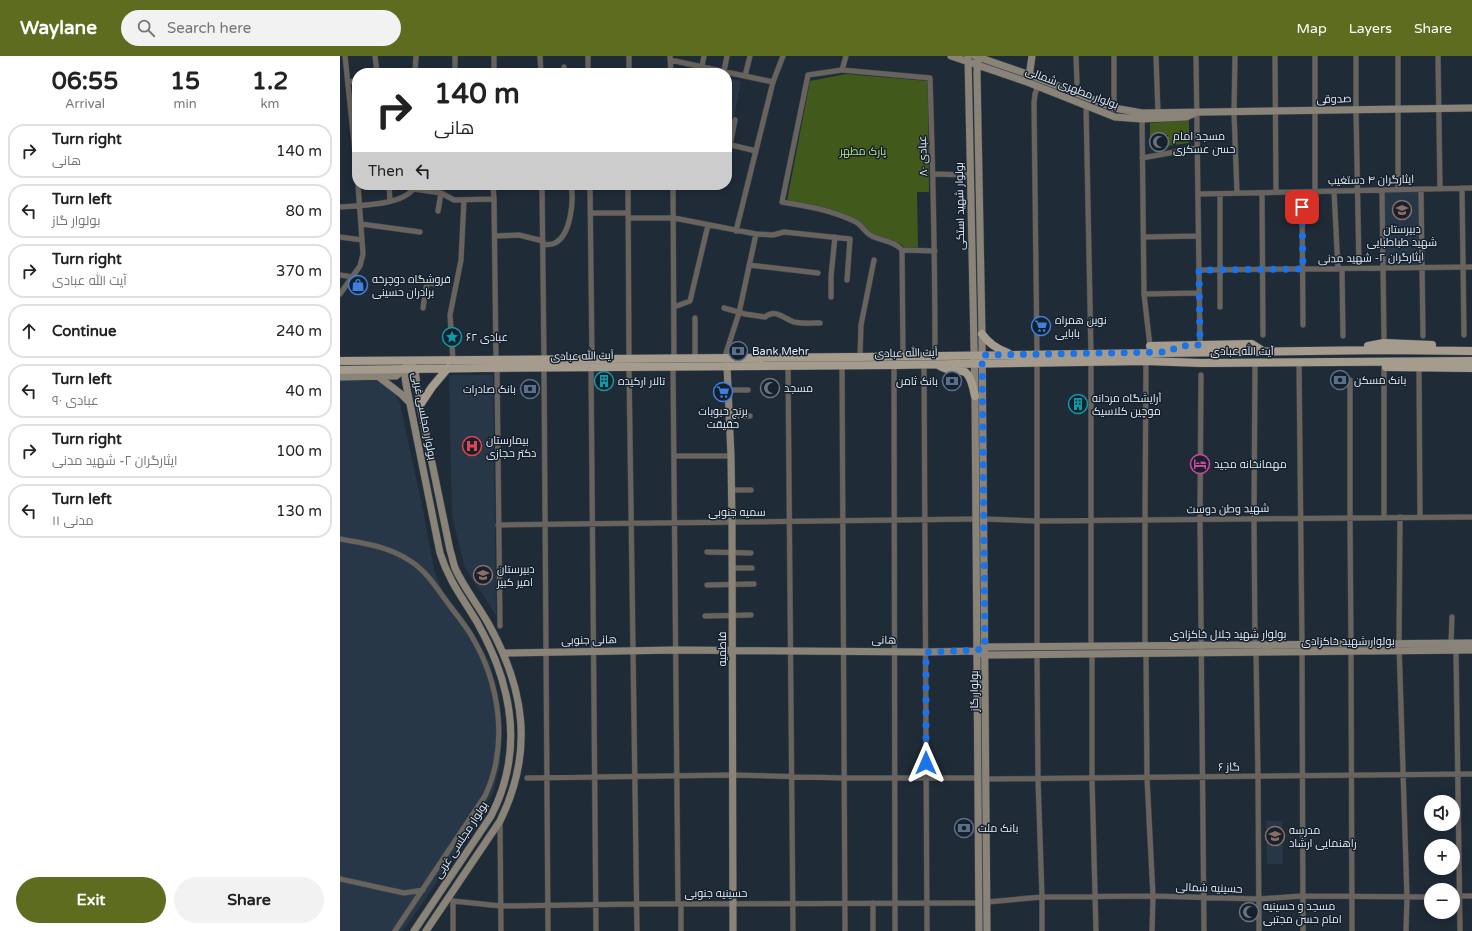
<!DOCTYPE html>
<meta charset="utf-8">
<style>
body{margin:0;font-family:"Varela Round",Cairo,sans-serif;background:#f2f2f2;color:#222;height:100vh;display:flex;flex-direction:column;font-size:15px;white-space:nowrap}
*{box-sizing:border-box;margin:0}
p{font-size:13px;color:#767676}
.icon{flex:none;width:22px;height:22px;fill:none;stroke:currentColor;stroke-width:2;stroke-linecap:round;stroke-linejoin:round}
.map{position:relative;flex:1;overflow:hidden}
.details{display:flex;flex-direction:column;background:#fff;width:340px}
.details>*{flex:none}
.banner{position:absolute;left:12px;top:12px;width:380px;height:122px;border-radius:16px;box-shadow:0 2px 10px #0003;background:#fff;color:#222;overflow:hidden}
.controls{position:absolute;left:1084px;top:739px;display:grid;gap:8px}
.controls a{display:grid;place-items:center;width:36px;height:36px;border-radius:50%;background:#fff;box-shadow:0 2px 10px #0003;font-size:20px}
.pin{position:absolute;display:grid;place-items:center;width:34px;height:34px;color:#fff;margin:-17px;border-radius:8px;box-shadow:0 2px 6px #0006}
.me{position:absolute;width:44px;margin:-22px;rotate:0deg;stroke-linejoin:round;filter:drop-shadow(0 0 3px #0008)}
.turn{display:flex;align-items:center;gap:14px;height:84px;padding:0 16px;font-size:18px}
.turn .icon{width:52px;height:52px;stroke-width:2.5}
.turn b{display:block;font-size:28px;line-height:34px}
.then{display:flex;align-items:center;height:38px;padding:0 16px;background:#0003;gap:8px;font-size:15px}
.eta{display:flex;justify-content:space-evenly;align-items:center;height:68px;text-align:center}
.eta b{font-size:24px;font-weight:700;line-height:28px}
.button{display:flex;gap:8px;margin-top:auto;padding:8px 16px}
.button a{flex:1;height:46px;border-radius:24px;background:#5e6c1f;color:#fff;font-size:16px;font-weight:700;line-height:46px;text-align:center}
.button a+a{background:#f2f2f2;color:#222}
ul{padding:0;list-style:none}
li{display:flex;align-items:center;gap:12px;height:54px;margin:0 8px 6px;padding:0 8px;border:2px solid #e0e0e0;border-radius:16px}
li div{flex:1}
li b{display:block;font-size:15px}
li em{font-style:normal}
header{display:flex;align-items:center;gap:24px;box-sizing:border-box;height:56px;padding:0 20px;background:#5e6c1f;color:#fff}
header strong{font-size:19px}
nav{display:flex;gap:22px;margin-inline-start:auto;font-size:14px}
.search{width:280px;height:36px;background:#f2f2f2;display:flex;align-items:center;gap:10px;box-sizing:border-box;padding:0 14px;border-radius:22px;color:#767676;font-size:15px}
main{display:flex;flex:1;min-height:0}
.map>svg:first-child{display:block}
.built{fill:#283748}
.green{fill:#415a1c}
.lines{fill:none;stroke-linecap:round;stroke-linejoin:round}
.street-casing{stroke:#3b4652;stroke-width:6}
.secondary-casing{stroke:#3b4652;stroke-width:8}
.primary-casing{stroke:#3b4652;stroke-width:9}
.street{stroke:#68635c;stroke-width:5}
.secondary{stroke:#8a8377;stroke-width:7}
.primary{stroke:#a59c8d;stroke-width:8}
.route{stroke:#1a73e8;stroke-width:7;stroke-dasharray:0 12.6}
.labels{text-anchor:middle;dominant-baseline:central;stroke-width:3;stroke-linejoin:round;paint-order:stroke}
.street-label{font-size:11px;fill:#e4ebf4;stroke:#16212e}
.poi-label{font-size:11px;fill:#e4ebf4;stroke:#16212e;text-anchor:start}
.park-label{font-size:11px;fill:#b4e178;stroke:#16212e}
</style>
<header>
<strong>Waylane</strong>
<div class="search"><svg class="icon" aria-label="search" viewBox="0 0 24 24"><circle cx="10" cy="10" r="6"/><path d="M15 15l6 6"/></svg>Search here</div>
<nav><a>Map</a><a>Layers</a><a>Share</a></nav>
</header>
<main>
<section class="details">
<div class="eta">
<div><b>06:55</b><p>Arrival</p></div>
<div><b>15</b><p>min</p></div>
<div><b>1.2</b><p>km</p></div>
</div>
<ul>
<li><svg class="icon" aria-label="right" viewBox="0 0 24 24"><path d="M7 20v-9h11M14 6l5 5-5 5"/></svg><div><b>Turn right</b><p>هانی</p></div><em>140 m</em></li>
<li><svg class="icon" aria-label="left" viewBox="0 0 24 24"><path d="M17 20v-9H6M10 6l-5 5 5 5"/></svg><div><b>Turn left</b><p>بولوار گاز</p></div><em>80 m</em></li>
<li><svg class="icon" aria-label="right" viewBox="0 0 24 24"><path d="M7 20v-9h11M14 6l5 5-5 5"/></svg><div><b>Turn right</b><p>آیت الله عبادی</p></div><em>370 m</em></li>
<li><svg class="icon" aria-label="ahead" viewBox="0 0 24 24"><path d="M12 20V5M6 11l6-6 6 6"/></svg><div><b>Continue</b></div><em>240 m</em></li>
<li><svg class="icon" aria-label="left" viewBox="0 0 24 24"><path d="M17 20v-9H6M10 6l-5 5 5 5"/></svg><div><b>Turn left</b><p>عبادی ۹۰</p></div><em>40 m</em></li>
<li><svg class="icon" aria-label="right" viewBox="0 0 24 24"><path d="M7 20v-9h11M14 6l5 5-5 5"/></svg><div><b>Turn right</b><p>ایثارگران ۲- شهید مدنی</p></div><em>100 m</em></li>
<li><svg class="icon" aria-label="left" viewBox="0 0 24 24"><path d="M17 20v-9H6M10 6l-5 5 5 5"/></svg><div><b>Turn left</b><p>مدنی ۱۱</p></div><em>130 m</em></li>
</ul>
<div class="button"><a>Exit</a><a>Share</a></div>
</section>
<div class="map">
<svg width="1132" height="875" viewBox="0 0 1132 875">
<rect width="100%" height="100%" fill="#202b38"/>
<path class="built" d="M387,22L401,25L394,62L387,61Z
M1079,136L1080,209L1044,210V137Z
M109,319H153L156,559L125,512L112,460Z
M0,325H38L44,327L54,337L59,344L82,449L95,517L104,538L134,578L150,607L157,639L162,673L160,709L153,737L97,826L63,875H0Z
M926,765H942L943,808H927Z"/>
<path class="green" d="M506,18L588,25L589,136H577L578,193H567L559,187L533,178L520,166L497,155L447,145L470,25Z
M849,63V87L827,90L828,79L810,82V67Z"/>
<g class="lines">
<defs>
<path id="street" d="M5,0L17,115
M35,0L37,17
M115,0V17
M154,0V17
M200,0L201,17
M248,0V17
M330,0L331,17
M736,0L737,27
M816,0L818,57
M856,0L860,289
M895,0L894,56L897,137
M935,0L936,136
M975,0V135
M1016,0V54L1019,212
M1098,0L1100,133
M330,4L433,26
M362,10L364,0
M502,14L506,0
M384,15L387,0
M66,17L75,16
M75,17L76,0
M223,17L224,11
M289,17V0
M405,20L410,0
M8,26L17,25
M746,49L751,298
M774,52V0
M802,61L804,238L810,290L812,292
M387,88L416,95
M802,102L857,92
M387,105L395,64
M593,118L631,119
M49,129L50,145
M153,129L154,143L156,304
M202,129L204,304
M250,129L252,303
M288,129L289,302
M333,129L334,302
M1122,132L1124,279
M74,133L101,137L114,144L154,143
M1081,133L1083,280
M1042,134L1044,282
M1058,134V0
M994,135L998,213
M962,136L963,269
M922,137L923,279
M858,138L1132,132
M0,151C21,149 66,150 76,129
M98,155L101,137
M251,157H288
M288,162H334L416,178L433,179L444,176L510,183L507,224
M21,168L80,176
M396,175L433,26L443,0
M155,180L179,179L203,185
M0,181L22,184
M803,181L858,180
M203,189C206,188 212,189 215,187C231,179 234,144 231,129
M562,194L563,300
M595,195L562,194C555,185 542,185 532,180C525,177 522,169 516,166C492,154 467,150 442,146L468,19L502,14L590,22C593,115 595,207 595,300
M409,209L478,217
M1002,213L1003,280
M859,214L1132,211
M0,219L13,221
M73,223L95,228
M0,238L20,210L23,198L18,129
M804,238L859,237
M491,241V220L495,181
M334,251L350,245L368,169
M880,251V138
M83,252L87,226
M384,252L405,258L425,261C436,252 444,263 454,266C463,268 472,267 480,267
M355,262V302
M386,297L399,257L416,178
M697,299L694,47L695,38L698,30
M520,301L521,269L534,204
M113,304L110,259L121,204L124,144
M697,306V590
M751,306V590
M959,306L962,588
M584,308L587,875
M502,309L505,875
M554,309L555,875
M333,310L338,848
M448,310L453,875
M251,311L256,875
M289,311L297,875
M157,312L160,570
M204,312L208,875
M1079,312L1080,461
M861,319L860,463L864,875
M1010,324V462L1011,588
M388,334H408
M389,360H410
M334,400H391
M392,434H411
M1044,461V310
M1060,461L1059,588L1067,841L1066,875
M644,463L696,465L1132,461
M158,469L636,463
M0,483C27,488 48,490 72,506C88,517 98,534 110,550C117,559 125,569 131,579C160,627 169,689 145,740L55,875
M367,496L411,497
M392,512H412
M367,529L414,528
M365,560L411,559
M1111,587L1112,561
M805,589V464L806,305
M915,589L914,463L915,306
M1116,595L1120,875
M916,596L918,721L919,875
M962,596L963,875
M1011,596L1012,875
M806,597L807,722L813,840L812,875
M697,598L698,723L702,841V875
M752,598V723L756,875
M187,722L393,719L504,722H638
M646,723L1132,718
M160,766L161,875
M0,823L64,837L83,834
M1113,840H1132
M647,846L702,841L813,840L919,843L963,840L1091,841
M533,847V875
M341,848V875
M113,875V845L161,850L297,848L639,847"/>
<path id="secondary" d="M611,0L687,26L775,61L802,63L846,61L855,57
M628,0L635,340L639,875
M635,0L690,19L774,52L802,57L1132,52
M638,0L637,17L642,278L647,875
M689,21L692,0
M67,308L64,313L66,328L100,497C109,525 122,541 137,566C172,628 185,694 151,760L74,875
M72,309L75,314L80,349L110,494C112,500 113,506 115,512C124,532 138,549 148,567C185,633 194,696 160,765L86,875
M387,310L391,400L392,467L393,875
M0,321L56,320L64,313
M39,321L61,338L70,347
M163,597L336,594L586,596L637,595L645,591L1132,587
M641,597L645,599L1132,594"/>
<path id="primary" d="M642,278C649,288 657,293 668,297
M810,290L912,288L923,295
M1028,290L1044,287L1092,289
M0,305L520,301L1044,294L1132,295
M598,309C620,323 627,300 635,340
M1046,311L1132,312
M0,314L143,312L554,309L806,305L861,307L1132,305
M80,349L92,331L108,312"/>
</defs>
<use href="#street" class="street-casing"/>
<use href="#secondary" class="secondary-casing"/>
<use href="#primary" class="primary-casing"/>
<use href="#street" class="street"/>
<use href="#secondary" class="secondary"/>
<use href="#primary" class="primary"/>
</g>
<g class="lines">
<path class="route" d="M586,707V596L637,594L645,591L642,299L829,296L838,290L860,289L859,214L963,213L962,151"/>
</g>
<defs>
<symbol id="mosque-ring" viewBox="-11 -11 22 22"><circle r="9.5" fill="#16212e" stroke="#6b7280" stroke-width="1.5"/><path d="M3.5-4.9A6 6 0 1 0 3.5 4.9A5 5 0 1 1 3.5-4.9Z" fill="#6b7280"/></symbol>
<symbol id="school-ring" viewBox="-11 -11 22 22"><circle r="9.5" fill="#16212e" stroke="#8d6e63" stroke-width="1.5"/><path d="M0-5L7-2L0 1L-7-2ZM-4 1L0 2.5L4 1V4Q0 6-4 4Z" fill="#8d6e63"/></symbol>
<symbol id="shop-ring" viewBox="-11 -11 22 22"><circle r="9.5" fill="#16212e" stroke="#3f7fe0" stroke-width="1.5"/><path d="M-5-2.5h2.3a2.7 3.5 0 0 1 5.4 0H5L5.5 6h-11ZM-1.5-2.5h3a1.5 2.3 0 0 0-3 0Z" fill="#3f7fe0"/></symbol>
<symbol id="supermarket-ring" viewBox="-11 -11 22 22"><circle r="9.5" fill="#16212e" stroke="#3f7fe0" stroke-width="1.5"/><path d="M-6-5.5h2.5l.6 2H6L4.5 2H-2.5L-4.4-4H-6ZM-1.5 3.2a1.3 1.3 0 1 0 .1 0ZM3 3.2a1.3 1.3 0 1 0 .1 0Z" fill="#3f7fe0"/></symbol>
<symbol id="sight-ring" viewBox="-11 -11 22 22"><circle r="9.5" fill="#16212e" stroke="#0f9aa8" stroke-width="1.5"/><path d="M0-6L1.8-2.2L6-1.7L2.9 1.2L3.7 5.4L0 3.3L-3.7 5.4L-2.9 1.2L-6-1.7L-1.8-2.2Z" fill="#0f9aa8"/></symbol>
<symbol id="bank-ring" viewBox="-11 -11 22 22"><circle r="9.5" fill="#16212e" stroke="#5c6f8a" stroke-width="1.5"/><path d="M-6-4H6V4H-6ZM0-2.3a2.3 2.3 0 1 0 0 4.6a2.3 2.3 0 1 0 0-4.6Z" fill="#5c6f8a"/></symbol>
<symbol id="building-ring" viewBox="-11 -11 22 22"><circle r="9.5" fill="#16212e" stroke="#0f9aa8" stroke-width="1.5"/><path d="M-4-6H4V6H1V3H-1V6H-4ZM-2.5-4.3h1.7v1.8h-1.7ZM.8-4.3h1.7v1.8H.8ZM-2.5-1h1.7V.8h-1.7ZM.8-1h1.7V.8H.8Z" fill="#0f9aa8"/></symbol>
<symbol id="hospital-ring" viewBox="-11 -11 22 22"><circle r="9.5" fill="#16212e" stroke="#e0444e" stroke-width="1.5"/><path d="M-5-5h3v3.5h4V-5h3V5h-3V1.5h-4V5h-3Z" fill="#e0444e"/></symbol>
<symbol id="hotel-ring" viewBox="-11 -11 22 22"><circle r="9.5" fill="#16212e" stroke="#d1479c" stroke-width="1.5"/><path d="M-6-4.5h1.5V1H6V5H4.5V3h-9V5H-6ZM-4 0a1.8 1.8 0 1 1 3.6 0ZM.5 0V-2.5h3Q6-2.5 6 0Z" fill="#d1479c"/></symbol>
</defs>
<g fill-rule="evenodd">
<use href="#mosque-ring" x="808" y="75" width="22" height="22"/>
<use href="#school-ring" x="1051" y="143" width="22" height="22"/>
<use href="#shop-ring" x="7" y="218" width="22" height="22"/>
<use href="#supermarket-ring" x="690" y="259" width="22" height="22"/>
<use href="#sight-ring" x="101" y="270" width="22" height="22"/>
<use href="#bank-ring" x="387" y="284" width="22" height="22"/>
<use href="#bank-ring" x="989" y="313" width="22" height="22"/>
<use href="#building-ring" x="253" y="314" width="22" height="22"/>
<use href="#bank-ring" x="601" y="314" width="22" height="22"/>
<use href="#mosque-ring" x="419" y="321" width="22" height="22"/>
<use href="#bank-ring" x="179" y="322" width="22" height="22"/>
<use href="#supermarket-ring" x="372" y="325" width="22" height="22"/>
<use href="#building-ring" x="727" y="337" width="22" height="22"/>
<use href="#hospital-ring" x="121" y="379" width="22" height="22"/>
<use href="#hotel-ring" x="849" y="397" width="22" height="22"/>
<use href="#school-ring" x="132" y="508" width="22" height="22"/>
<use href="#bank-ring" x="613" y="761" width="22" height="22"/>
<use href="#school-ring" x="924" y="769" width="22" height="22"/>
<use href="#mosque-ring" x="898" y="845" width="22" height="22"/>
</g>
<g class="labels">
<g class="street-label">
<text transform="translate(732 32) rotate(21)">بولوار مطهری شمالی</text>
<text transform="translate(994 43) rotate(-1)">صدوقی</text>
<text transform="translate(583 100) rotate(-92)">عبادی ۸۰</text>
<text transform="translate(1031 124) rotate(-1)">ایثارگران ۴ دستغیب</text>
<text transform="translate(620 150) rotate(-91)">بولوار شهید استکی</text>
<text transform="translate(1031 202) rotate(-1)">ایثارگران ۲- شهید مدنی</text>
<text x="902" y="295">آیت الله عبادی</text>
<text transform="translate(566 297) rotate(-1)">آیت الله عبادی</text>
<text transform="translate(242 300) rotate(-1)">آیت الله عبادی</text>
<text transform="translate(84 360) rotate(79)">بولوار مجلسی غربی</text>
<text transform="translate(888 453) rotate(-1)">شهید وطن دوست</text>
<text x="397" y="456">سمیه جنوبی</text>
<text x="888" y="578">بولوار شهید جلال خاکزادی</text>
<text transform="translate(249 584) rotate(-1)">هانی جنوبی</text>
<text transform="translate(544 584) rotate(1)">هانی</text>
<text x="1008" y="585">بولوار شهید خاکزادی</text>
<text transform="translate(382 593) rotate(-90)">فاطمیه</text>
<text transform="translate(634 635) rotate(-90)">بولوار گاز</text>
<text transform="translate(889 711) rotate(-1)">گاز ۶</text>
<text transform="translate(121 784) rotate(-57)">بولوار مجلسی غربی</text>
<text transform="translate(869 832) rotate(2)">حسینیه شمالی</text>
<text x="376" y="837">حسینیه جنوبی</text>
</g>
<g class="poi-label">
<text x="833" y="80">مسجد امام<tspan x="833" dy="13">حسن عسکری</tspan></text>
<text x="1062" y="173" text-anchor="middle">دبیرستان<tspan x="1062" dy="13">شهید طباطبایی</tspan></text>
<text x="32" y="223">فروشگاه دوچرخه<tspan x="32" dy="13">برادران حسینی</tspan></text>
<text x="715" y="264">نوین همراه<tspan x="715" dy="13">بابایی</tspan></text>
<text x="126" y="281">عبادی ۶۲</text>
<text x="412" y="295">Bank Mehr</text>
<text x="1014" y="324">بانک مسکن</text>
<text x="278" y="325">تالار ارکیده</text>
<text x="598" y="325" text-anchor="end">بانک ثامن</text>
<text x="444" y="332">مسجد</text>
<text x="176" y="333" text-anchor="end">بانک صادرات</text>
<text x="752" y="342">آرایشگاه مردانه<tspan x="752" dy="13">موچین کلاسیک</tspan></text>
<text x="383" y="355" text-anchor="middle">برنج حبوبات<tspan x="383" dy="13">حقیقت</tspan></text>
<text x="146" y="384">بیمارستان<tspan x="146" dy="13">دکتر حجازی</tspan></text>
<text x="874" y="408">مهمانخانه مجید</text>
<text x="157" y="513">دبیرستان<tspan x="157" dy="13">امیر کبیر</tspan></text>
<text x="638" y="772">بانک ملت</text>
<text x="949" y="774">مدرسه<tspan x="949" dy="13">راهنمایی ارشاد</tspan></text>
<text x="923" y="850">مسجد و حسینیه<tspan x="923" dy="13">امام حسن مجتبی</tspan></text>
</g>
<g class="park-label">
<text x="523" y="95">پارک مطهر</text>
</g>
</g>
</svg>
<div class="controls">
<a><svg class="icon" aria-label="sound" viewBox="0 0 24 24"><path d="M4 9h4l5-4v14l-5-4H4zM17 9q2 3 0 6"/></svg></a>
<a>+</a>
<a>−</a>
</div>
<div class="pin" style="left:962px;top:151px;background:#d93025"><svg class="icon" aria-label="arrive" viewBox="0 0 24 24"><path d="M6 21V4h12l-3 4 3 4H6"/></svg></div>
<svg class="me" style="left:586px;top:707px" viewBox="-20 -20 40 40"><path d="M0-17L14 15 0 8-14 15z" fill="#1a73e8" stroke="#fff" stroke-width="4"/></svg>
<div class="banner">
<div class="turn"><svg class="icon" aria-label="right" viewBox="0 0 24 24"><path d="M7 20v-9h11M14 6l5 5-5 5"/></svg><div><b>140 m</b>هانی</div></div>
<div class="then">Then<svg class="icon" aria-label="left" viewBox="0 0 24 24"><path d="M17 20v-9H6M10 6l-5 5 5 5"/></svg></div>
</div>
</div>
</main>
